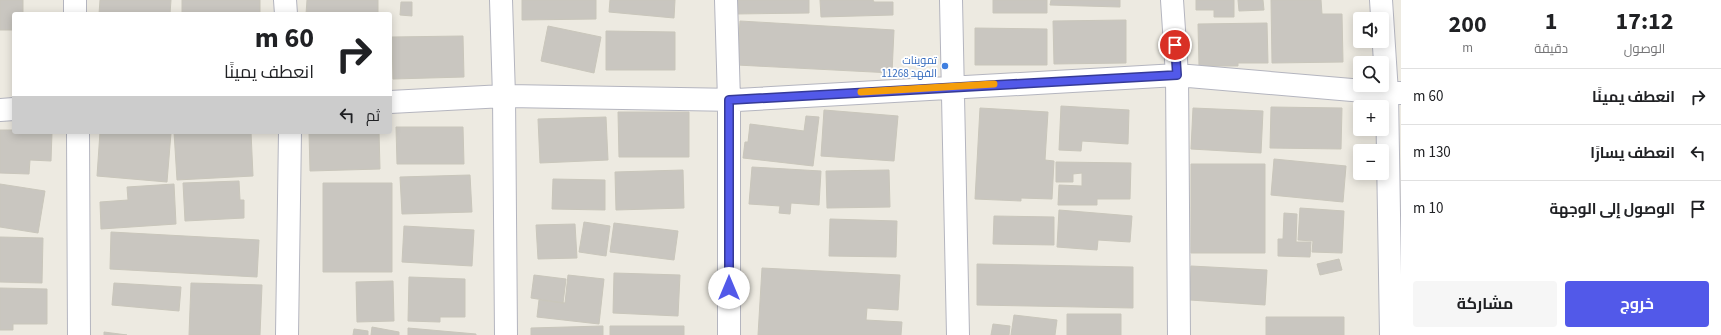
<!DOCTYPE html>
<html lang="ar">
<meta charset="utf-8">
<style>
body{margin:0;font-family:"Source Sans 3",Cairo,sans-serif;background:#f6f6f6;color:#202124;direction:rtl;height:100vh;display:flex;flex-direction:column;font-size:15px;white-space:nowrap}
*{box-sizing:border-box;margin:0}
p{font-size:13px;color:#757577}
.icon{flex:none;width:22px;height:22px;fill:none;stroke:currentColor;stroke-width:2;stroke-linecap:round;stroke-linejoin:round}
.map{position:relative;flex:1;overflow:hidden;direction:ltr}
.side{display:flex;flex-direction:column;background:#fff;width:320px}
.side>*{flex:none}
.top-card{position:absolute;left:12px;top:12px;width:380px;height:122px;border-radius:4px;box-shadow:0 2px 10px #0003;direction:rtl;background:#fff;color:#202124;overflow:hidden}
.tools{position:absolute;left:1353px;top:12px;display:grid;gap:8px}
.tools a{display:grid;place-items:center;width:36px;height:36px;border-radius:4px;background:#fff;box-shadow:0 2px 10px #0003;font-size:20px}
.pin{position:absolute;display:grid;place-items:center;width:34px;height:34px;color:#fff;margin:-17px;border:2px solid #fff;border-radius:50%;box-shadow:0 1px 4px #0007}
.me{position:absolute;width:44px;margin:-22px;rotate:0deg;stroke-linejoin:round;filter:drop-shadow(0 0 3px #0008)}
.turn{display:flex;align-items:center;gap:14px;height:84px;padding:0 12px;font-size:18px}
.turn .icon{width:52px;height:52px;stroke-width:2.5}
.turn b{display:block;font-size:28px;line-height:34px}
.then{display:flex;align-items:center;height:38px;padding:0 12px;background:#0003;gap:8px;font-size:15px}
.eta{display:flex;justify-content:space-evenly;align-items:center;height:68px;text-align:center}
.eta b{font-size:24px;font-weight:700;line-height:28px}
.primary-button{display:flex;gap:8px;margin-top:auto;padding:8px 12px}
.primary-button a{flex:1;height:46px;border-radius:4px;background:#5259e9;color:#fff;font-size:16px;font-weight:700;line-height:46px;text-align:center}
.primary-button a+a{background:#f6f6f6;color:#202124}
ul{padding:0;list-style:none}
li{display:flex;align-items:center;gap:12px;height:56px;padding:0 12px;border-top:1px solid #e0e0e0}
li div{flex:1}
li b{display:block;font-size:15px}
li em{font-style:normal}
main{display:flex;flex:1;min-height:0}
.map>svg:first-child{display:block}
.building{fill:#c9c6c0;stroke:#c9c6bb}
.lines{fill:none;stroke-linecap:round;stroke-linejoin:round}
.minor-casing{stroke:#b4b5bf;stroke-width:24}
.minor{stroke:#fff;stroke-width:22}
.route-casing{stroke:#353a97;stroke-width:10}
.route{stroke:#5259e9;stroke-width:7}
.slow{stroke:#f59e0b;stroke-width:7}
.shop-dot{fill:#3f7fe0;stroke:#fff;stroke-width:1.5}
.labels{text-anchor:middle;dominant-baseline:central;stroke-width:3.5;stroke-linejoin:round;paint-order:stroke}
.shop-label{font-size:11px;fill:#366cbe;stroke:#fff;text-anchor:end}
</style>
<main>
<section class="side">
<div class="eta">
<div><b>17:12</b><p>الوصول</p></div>
<div><b>1</b><p>دقيقة</p></div>
<div><b>200</b><p>m</p></div>
</div>
<ul>
<li><svg class="icon" aria-label="right" viewBox="0 0 24 24"><path d="M7 20v-9h11M14 6l5 5-5 5"/></svg><div><b>انعطف يمينًا</b></div><em>60 m</em></li>
<li><svg class="icon" aria-label="left" viewBox="0 0 24 24"><path d="M17 20v-9H6M10 6l-5 5 5 5"/></svg><div><b>انعطف يسارًا</b></div><em>130 m</em></li>
<li><svg class="icon" aria-label="arrive" viewBox="0 0 24 24"><path d="M6 21V4h12l-3 4 3 4H6"/></svg><div><b>الوصول إلى الوجهة</b></div><em>10 m</em></li>
</ul>
<div class="primary-button"><a>خروج</a><a>مشاركة</a></div>
</section>
<div class="map">
<svg width="1401" height="335" viewBox="0 0 1401 335">
<rect width="100%" height="100%" fill="#edeae1"/>
<path class="building" d="M0,0H23V14H14V30H0Z
M100,0H171L170,14H99Z
M182,0H260V14H182Z
M307,0H378V14H306Z
M522,0H596V19L522,20Z
M610,0H675L674,18L609,12Z
M735,0H809V13L735,14Z
M820,0H873L874,2H893V15L821,17Z
M993,0H1047V13H993Z
M1051,0H1120V7L1050,5Z
M1196,0H1234V17H1214V10H1196Z
M1238,0H1263L1264,10L1239,11Z
M1271,0H1321L1322,14H1342L1343,62L1272,63Z
M401,2H412V16L400,15Z
M1126,20V63L1054,64L1053,21Z
M740,21L894,30L892,73L737,65Z
M1267,23L1268,63H1238V66H1199L1198,24Z
M548,26L601,37L594,73L541,61Z
M975,28L1047,29V65H975Z
M606,31L675,32V70H606Z
M463,36L464,77L393,79L392,37Z
M1061,106L1129,110L1128,144L1082,141L1081,151L1059,150Z
M1271,107L1342,108L1341,149L1270,148Z
M980,108L1048,112L1045,160L1054,161L1052,199L1021,198V201L975,199Z
M1193,108L1263,111L1261,153L1191,149Z
M824,110L898,116L894,161L821,156Z
M618,112H689V157H619Z
M806,116L819,117L813,166L743,158L745,142H748L750,124L804,131Z
M606,117L608,160L540,163L538,119Z
M396,127H463L464,164H397Z
M0,130H14V132H52L51,161L30,160L29,174L0,173Z
M100,132L171,133L167,182L97,176Z
M174,132H251L253,176L177,180Z
M309,132H379L380,169L310,171Z
M1274,159L1346,166L1343,202L1271,195Z
M1056,162L1131,163L1130,199H1097V205H1058L1059,185L1082,186V173L1073,174V182H1056Z
M1191,164H1265V253H1191Z
M752,167L821,171L819,205L791,203L790,214L779,213L780,206L749,204Z
M683,170L684,208L616,210L615,172Z
M889,170L890,207L827,208L826,171Z
M470,175L472,212L402,214L400,177Z
M553,179L605,180V210L552,209Z
M239,181L240,200H244V218L185,221L183,183Z
M323,183H392V272H323Z
M0,184L45,191L38,233L0,227Z
M174,184L176,224L101,229L100,202L128,200L127,187Z
M1300,208L1344,211L1342,253L1312,252L1313,241L1298,240Z
M1059,210L1132,216L1130,242L1098,240L1097,250L1057,247Z
M1284,213L1297,214L1296,242H1311L1310,257L1278,256V239H1283Z
M994,216L1054,217V245L993,244Z
M830,219L897,221L896,257L829,256Z
M584,222L610,226L606,256L579,252Z
M614,223L678,231L674,260L610,252Z
M575,224L577,258L538,259L536,225Z
M404,226L474,230L472,266L402,262Z
M111,232L259,240L257,277L110,269Z
M0,237L43,238L42,283L0,282Z
M1339,259L1342,270L1320,275L1317,264Z
M977,264L1133,267V308L977,305Z
M1191,266L1267,270L1265,305L1190,300Z
M762,268L900,275L898,310L867,308L866,320L902,322L901,335H758Z
M614,273L680,275L678,316L613,313Z
M534,275L566,279L563,303L531,298Z
M568,275L604,279L599,324L537,317L539,300L565,303Z
M409,277L465,279V317H440V322L408,321Z
M393,281L394,321L357,322L356,282Z
M114,283L181,287L179,311L112,305Z
M191,283L262,285L260,335H189Z
M0,288L47,289V324H13V330H0Z
M1067,314H1121V335H1067Z
M1014,315L1057,320L1055,335H1011Z
M1266,317H1344V335H1266Z
M993,324L1010,326L1009,335H991Z
M603,326V335H531V328Z
M610,326H684V335H610Z
M372,327L399,332V335H371Z
M408,328L476,334V335H408Z
M354,329L368,331V335H353Z
M104,332L127,335H104Z"/>
<g class="lines">
<defs>
<path id="minor" d="M75,0V14
M285,0L286,14
M501,0L504,96L506,335
M726,0L729,100V335
M951,0L958,335
M1172,0L1177,75L1179,335
M1381,0L1387,93L1391,335
M390,102L504,96L737,100L1177,75L1387,93H1401
M0,110L14,109
M78,132L79,335
M287,335L290,132"/>
</defs>
<use href="#minor" class="minor-casing"/>
<use href="#minor" class="minor"/>
</g>
<g class="lines">
<defs>
<path id="route" d="M729,288V100L1177,75L1175,45"/>
</defs>
<use href="#route" class="route-casing"/>
<use href="#route" class="route"/>
<path class="slow" d="M861,92L994,84"/>
</g>
<circle class="shop-dot" cx="945" cy="66" r="4"/>
<g class="labels">
<g class="shop-label">
<text x="937" y="60">تموينات<tspan x="937" dy="13">الفهد 11268</tspan></text>
</g>
</g>
</svg>
<div class="tools">
<a><svg class="icon" aria-label="sound" viewBox="0 0 24 24"><path d="M4 9h4l5-4v14l-5-4H4zM17 9q2 3 0 6"/></svg></a>
<a><svg class="icon" aria-label="search" viewBox="0 0 24 24"><circle cx="10" cy="10" r="6"/><path d="M15 15l6 6"/></svg></a>
<a>+</a>
<a>−</a>
</div>
<div class="pin" style="left:1175px;top:45px;background:#d93025"><svg class="icon" aria-label="arrive" viewBox="0 0 24 24"><path d="M6 21V4h12l-3 4 3 4H6"/></svg></div>
<svg class="me" style="left:729px;top:288px" viewBox="-20 -20 40 40"><circle r="19" fill="#fff"/><path d="M0-13L10 11 0 6-10 11z" fill="#5259e9"/></svg>
<div class="top-card">
<div class="turn"><svg class="icon" aria-label="right" viewBox="0 0 24 24"><path d="M7 20v-9h11M14 6l5 5-5 5"/></svg><div><b>60 m</b>انعطف يمينًا</div></div>
<div class="then">ثم<svg class="icon" aria-label="left" viewBox="0 0 24 24"><path d="M17 20v-9H6M10 6l-5 5 5 5"/></svg></div>
</div>
</div>
</main>
